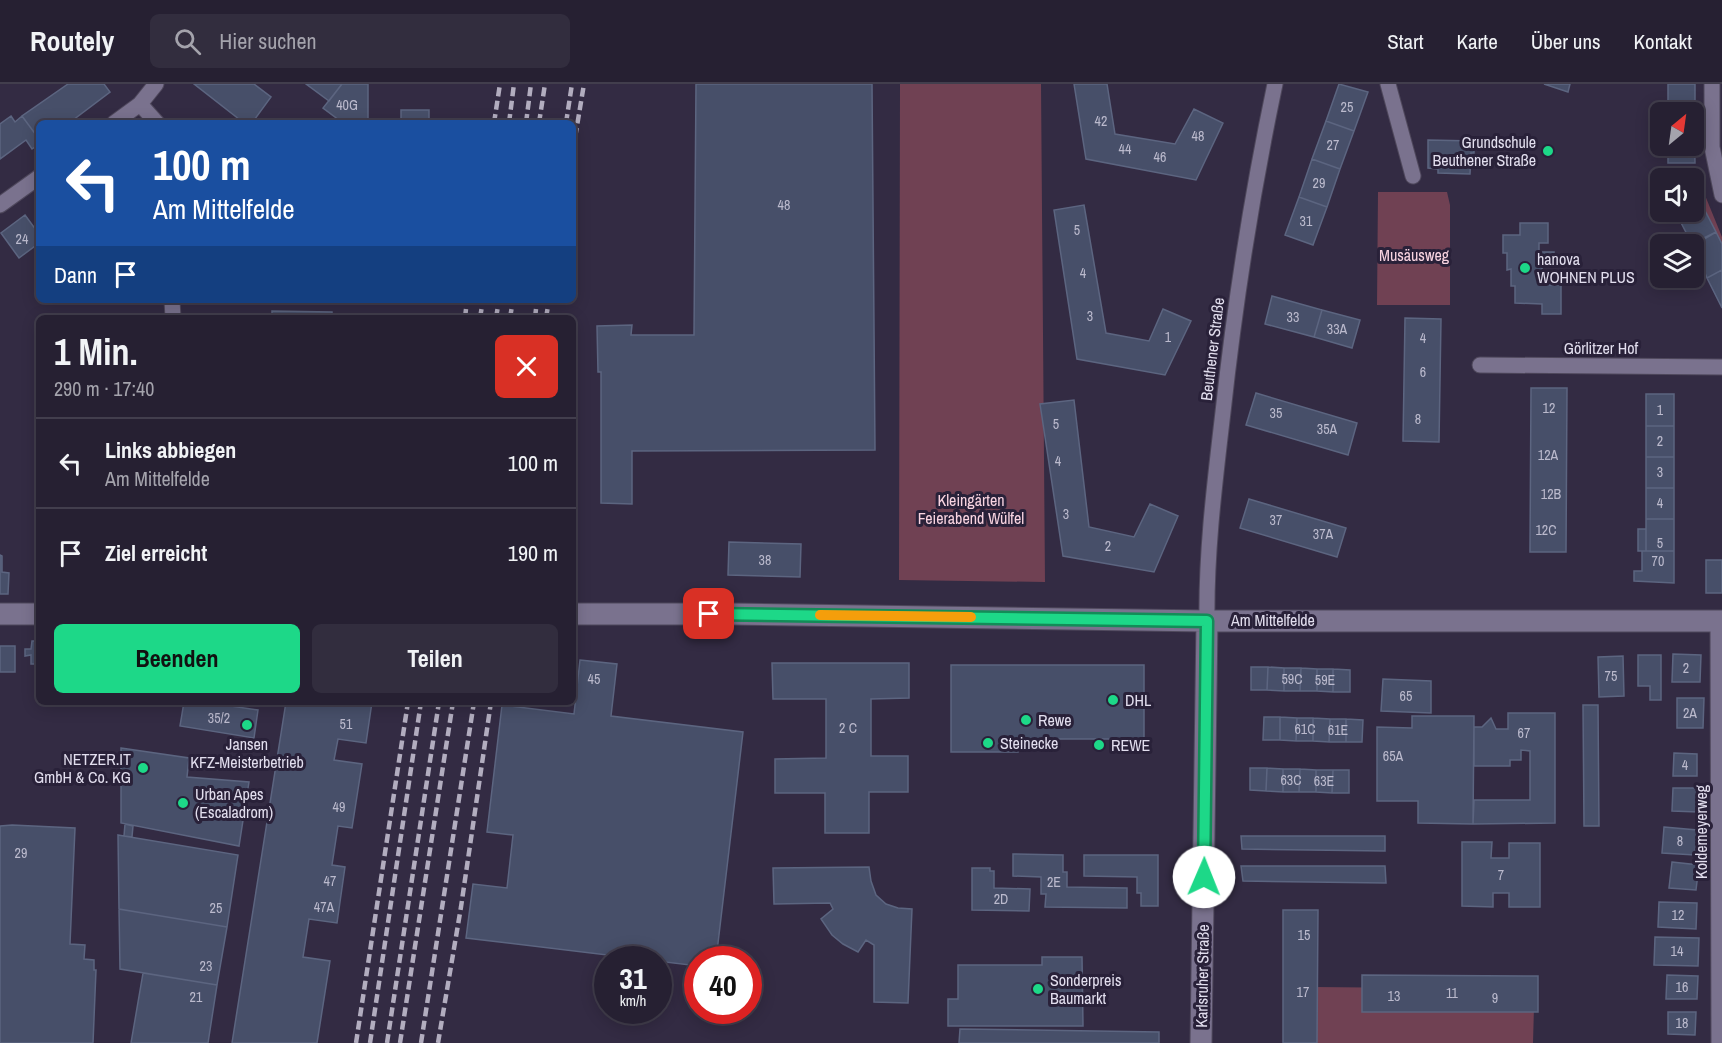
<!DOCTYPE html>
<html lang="de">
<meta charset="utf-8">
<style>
body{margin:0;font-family:"Archivo Narrow",sans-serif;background:#322d3e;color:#f1f3f6;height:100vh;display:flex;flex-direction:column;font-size:22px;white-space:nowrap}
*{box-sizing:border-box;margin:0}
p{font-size:20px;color:#a4a3ac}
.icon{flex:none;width:33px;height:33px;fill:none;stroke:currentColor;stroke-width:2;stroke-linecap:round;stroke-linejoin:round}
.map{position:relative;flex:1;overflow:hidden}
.sheet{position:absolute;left:36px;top:231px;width:540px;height:390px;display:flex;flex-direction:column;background:#262032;border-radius:9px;box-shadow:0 3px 15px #0003,0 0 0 2px #423e4d}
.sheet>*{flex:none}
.guide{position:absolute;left:36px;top:36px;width:540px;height:183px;border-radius:9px;box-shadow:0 3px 15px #0003,0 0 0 2px #423e4d;background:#1a4fa0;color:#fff;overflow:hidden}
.needle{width:39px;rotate:29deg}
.fabs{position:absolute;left:1650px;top:18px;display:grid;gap:12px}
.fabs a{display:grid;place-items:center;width:54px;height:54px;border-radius:9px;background:#262032;box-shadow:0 3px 15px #0003,0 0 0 2px #423e4d;font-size:30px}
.speed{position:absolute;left:594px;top:862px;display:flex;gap:12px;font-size:30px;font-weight:700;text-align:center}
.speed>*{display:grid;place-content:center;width:78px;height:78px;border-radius:50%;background:#262032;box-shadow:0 3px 15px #0003,0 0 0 2px #423e4d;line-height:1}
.speed small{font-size:15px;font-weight:400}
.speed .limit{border:9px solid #d22;background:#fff;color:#111}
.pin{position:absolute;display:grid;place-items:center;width:51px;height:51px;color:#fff;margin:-26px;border-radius:12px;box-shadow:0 3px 9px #0006}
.me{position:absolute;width:66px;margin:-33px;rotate:1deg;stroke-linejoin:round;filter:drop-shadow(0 0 4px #0008)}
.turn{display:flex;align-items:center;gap:21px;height:126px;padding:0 18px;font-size:27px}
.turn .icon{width:78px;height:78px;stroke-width:2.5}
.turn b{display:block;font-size:42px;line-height:51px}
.then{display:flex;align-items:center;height:57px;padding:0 18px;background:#0003;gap:12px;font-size:22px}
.round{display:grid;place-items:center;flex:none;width:63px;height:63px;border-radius:9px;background:#322d3e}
.headline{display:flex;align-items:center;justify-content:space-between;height:102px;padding:0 18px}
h1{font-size:36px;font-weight:700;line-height:45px}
.primary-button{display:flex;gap:12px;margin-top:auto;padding:12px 18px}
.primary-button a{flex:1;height:69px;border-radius:9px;background:#1dd888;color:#111;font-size:24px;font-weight:700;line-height:69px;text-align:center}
.primary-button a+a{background:#322d3e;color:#f1f3f6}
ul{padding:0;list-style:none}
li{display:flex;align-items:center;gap:18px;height:90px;padding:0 18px;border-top:2px solid #423e4d}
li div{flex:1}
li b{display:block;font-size:22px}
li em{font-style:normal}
header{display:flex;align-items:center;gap:36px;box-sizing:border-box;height:84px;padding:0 30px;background:#262032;border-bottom:2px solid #423e4d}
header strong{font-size:28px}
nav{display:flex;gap:33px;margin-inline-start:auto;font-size:21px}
.search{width:420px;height:54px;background:#322d3e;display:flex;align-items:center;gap:15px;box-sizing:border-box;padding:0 21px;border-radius:9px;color:#a4a3ac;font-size:22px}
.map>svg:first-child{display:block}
.green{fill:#704153}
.building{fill:#474f69;stroke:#5c6580;stroke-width:1.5}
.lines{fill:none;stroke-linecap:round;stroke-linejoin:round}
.street-casing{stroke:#4f485c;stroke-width:17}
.secondary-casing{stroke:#4f485c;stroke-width:23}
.street{stroke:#7a728e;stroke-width:15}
.secondary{stroke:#7a728e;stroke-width:21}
.rail{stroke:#b2adbf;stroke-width:4.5;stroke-dasharray:9 4.5;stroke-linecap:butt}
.route-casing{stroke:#138c58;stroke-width:15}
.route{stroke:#1dd888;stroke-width:10}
.slow{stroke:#f59e0b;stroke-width:10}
.poi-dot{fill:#1dd888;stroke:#292139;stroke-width:2}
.labels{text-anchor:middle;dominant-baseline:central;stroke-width:6;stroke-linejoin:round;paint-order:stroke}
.number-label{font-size:14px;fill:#bbbacd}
.poi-label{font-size:16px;fill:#e2deee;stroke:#292139;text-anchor:start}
.park-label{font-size:16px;fill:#f9d4e1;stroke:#292139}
.street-label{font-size:16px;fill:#e2deee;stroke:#292139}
</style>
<header>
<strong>Routely</strong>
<div class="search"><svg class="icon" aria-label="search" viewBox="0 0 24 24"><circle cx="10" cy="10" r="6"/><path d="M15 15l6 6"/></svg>Hier suchen</div>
<nav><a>Start</a><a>Karte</a><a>Über uns</a><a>Kontakt</a></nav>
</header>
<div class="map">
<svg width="1722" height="959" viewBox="0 0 1722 959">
<rect width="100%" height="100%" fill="#332b43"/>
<path class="green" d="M900,0H1041L1045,498L899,496Z
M1700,99L1722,153V160L1700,117L1694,120V100Z
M1378,108H1447L1450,121V221H1377Z
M1314,903L1423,904L1534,923L1533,959H1315Z"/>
<path class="building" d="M68,0H104L110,8L69,39H39V55L22,32Z
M194,0H254L271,13L252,39H244Z
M306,0H342L329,17Z
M342,0H368V39H343L323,24Z
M696,0H872L875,366L632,367V420L601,419V288H598L597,242L632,241L631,251H694Z
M1074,0H1107L1115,50L1175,60L1194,25L1223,39L1196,96L1086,75Z
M1339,0L1368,8L1354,47L1326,37Z
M1544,0H1570L1568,8Z
M1668,0H1695V35L1694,28H1668Z
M401,26H429V39H401Z
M11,32L15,38L22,32L39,55V60L32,65L26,56L0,75V40Z
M1694,35L1695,79H1668V62H1694Z
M1326,37L1354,47L1340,85L1312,75Z
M1428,56L1474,57V69H1471L1470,90L1438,89V85L1428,84Z
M1312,75L1340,85L1327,123L1299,113Z
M1299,113L1327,123L1313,161L1285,151Z
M1700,117L1716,148L1692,160L1676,129L1694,128V120Z
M1084,121L1106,249L1149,257L1163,225L1191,237L1165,291L1077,275L1054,126Z
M25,131L39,150V159L19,174L1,149Z
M1520,139H1548V159H1539V168H1554V182H1542V201H1561V230H1542V220L1515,219V202H1511V185L1507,186V169H1503V151H1520Z
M1716,148L1722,160V186L1707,194L1694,161Z
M1722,186V224L1707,194Z
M1272,212L1322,226L1314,253L1265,240Z
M1322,226L1360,236L1352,264L1314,253Z
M272,227L332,228V234H272Z
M204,231L261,232V234H204Z
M1405,234L1441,235L1439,358L1403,357Z
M1531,304H1567L1566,468H1530Z
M1256,309L1357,339L1348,371L1246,341Z
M1646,310H1674V342H1646Z
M1074,316L1089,443L1134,453L1150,420L1178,432L1154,488L1063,472L1040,320Z
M1646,342H1674V373H1646Z
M1646,373H1674V404H1646Z
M1646,404H1674V435H1646Z
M1249,415L1346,444L1337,473L1240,444Z
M1646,435H1674V467H1646Z
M1638,445H1646V467H1638Z
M729,458L801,460L800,493L728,491Z
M1642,467H1674V499L1634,497V487H1642Z
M0,471L2,472V488L9,489L8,510H0Z
M1706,476H1722V509H1706Z
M32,557H39V580H31V571L25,572V565H31Z
M0,562H15V588H0Z
M1673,570L1701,571L1700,598H1672Z
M1638,571H1661V616H1650V602H1638Z
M1623,572L1624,612L1599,613L1598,573Z
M580,576L617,580L611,632L743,648L716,876H698V882L466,854L473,800L507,804L513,751L487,748L502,621L574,630Z
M772,579H909V614L871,615V672H908V708H869V749H825V709H775V675L826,674V615H773Z
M951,581H1144V655H1018V668H951Z
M1251,583H1268L1267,606H1251Z
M1268,583L1284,584V607L1267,606Z
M1284,584H1301L1300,607H1284Z
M1301,584L1317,585V607H1300Z
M1317,585H1333V608L1317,607Z
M1333,585L1350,586V608H1333Z
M1383,595L1431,597V629L1381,627Z
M1677,614H1704L1703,644H1677Z
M184,618H204L258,626L254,654L180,642Z
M286,618H372L366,659L338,655L334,676L362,680L352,744L338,742L332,781L345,783L337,839L309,835L303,873L330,877L317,959H232Z
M1583,621H1598L1599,742H1584Z
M1508,629H1555V739L1473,740L1474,716H1530V667L1521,666V676H1510V682H1474V643H1482L1491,634L1496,645H1508Z
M1412,632H1474L1473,740L1418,739V717H1377V643L1412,644Z
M1264,633H1280V656H1263Z
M1280,633L1297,634L1296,657L1280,656Z
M1297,634H1313V657H1296Z
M1313,634L1330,635L1329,658L1313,657Z
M1330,635H1346V658H1329Z
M1346,635L1363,636L1362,658H1346Z
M121,664L189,674L187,693L249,698L239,762L121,739Z
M1674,669L1697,670V692H1673Z
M1250,684H1267L1266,707L1250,706Z
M1267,684L1283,685V708L1266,707Z
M1283,685H1300L1299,708H1283Z
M1300,685L1316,686V708H1299Z
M1316,686H1333L1332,709L1316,708Z
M1333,686H1349V709H1332Z
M1673,704H1698V728L1672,727Z
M125,740L133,742L132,753L124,752Z
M12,741L75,744L70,860L85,861L84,875L94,876V886H96L93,959H0V742Z
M1664,743L1697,746L1695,771L1662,769Z
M118,751L238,771L227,843L119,825Z
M1241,752H1385V767L1242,765Z
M1462,758H1492L1491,774H1509V759H1540V823H1509V809H1493V823L1462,822Z
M1013,770L1063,771V788H1067V803L1127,804V824L1045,823L1046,810H1041V793L1013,792Z
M1084,771H1158V822H1141V809H1137V793L1084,792Z
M1672,778L1699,781L1696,806L1669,804Z
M1241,782H1385L1386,799L1243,797Z
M869,783L871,797L876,811L886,820L898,824L912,825L908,919L874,918V861L866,856L858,868L843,860L832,851L821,835L833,825L830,819L774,820L773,784Z
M972,784H990V787H994V804L1030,805L1029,827L972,826Z
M1659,818L1697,819L1696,845L1658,843Z
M119,825L227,843L217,901L120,885Z
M1283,826H1318L1317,959H1283Z
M1655,853L1699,854L1698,882L1654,881Z
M1042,873H1082L1083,942H948V915H958V881H1042Z
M143,889L217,901L208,959H131Z
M1362,891L1538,892V928H1362Z
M1667,891L1698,892L1697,915H1666Z
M1668,928H1696L1695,951L1668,950Z
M960,945L1159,948V959H959Z"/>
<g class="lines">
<defs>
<path id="street" d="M1388,0L1413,92
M1712,0V63L1722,111
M140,20L157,39
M114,39L140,20L156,0
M0,121L39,93
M172,216L173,234
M1480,281L1722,283
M1207,537C1206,467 1215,397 1223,328C1235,218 1252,109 1275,0
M1718,537L1719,959"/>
<path id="secondary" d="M0,530H39
M573,530H732L1207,537H1722
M1201,959L1207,537"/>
</defs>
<use href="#street" class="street-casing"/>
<use href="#secondary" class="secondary-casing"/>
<use href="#street" class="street"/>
<use href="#secondary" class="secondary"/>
<path class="rail" d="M494,39L500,0
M509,39L514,0
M526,39L531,0
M539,39L545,0
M566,39L572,0
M573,66L584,0
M465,234L467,216
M480,234L483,216
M496,234L499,216
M510,234L513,216
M535,234L537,216
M546,234L549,216
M356,959L408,618
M370,959L421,618
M387,959L439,618
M400,959L453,618
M421,959L474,618
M438,959L461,823L491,618"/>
</g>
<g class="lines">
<defs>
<path id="route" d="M709,530L1207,537L1204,793"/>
</defs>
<use href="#route" class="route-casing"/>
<use href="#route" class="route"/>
<path class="slow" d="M820,531L971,533"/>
</g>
<g class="poi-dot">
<circle cx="1548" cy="67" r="6"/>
<circle cx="1525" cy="184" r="6"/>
<circle cx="1113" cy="616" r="6"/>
<circle cx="1026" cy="636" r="6"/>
<circle cx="247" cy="641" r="6"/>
<circle cx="988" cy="659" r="6"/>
<circle cx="1099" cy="661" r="6"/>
<circle cx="143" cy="684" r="6"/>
<circle cx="183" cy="719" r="6"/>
<circle cx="1038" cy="905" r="6"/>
</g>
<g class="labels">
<g class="number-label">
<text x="347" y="21">40G</text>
<text x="1347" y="23">25</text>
<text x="1101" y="37">42</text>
<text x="1198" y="52">48</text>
<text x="1333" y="61">27</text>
<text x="1125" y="65">44</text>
<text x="1160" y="73">46</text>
<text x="1319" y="99">29</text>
<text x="784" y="121">48</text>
<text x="1306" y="137">31</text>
<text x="1077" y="146">5</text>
<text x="22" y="155">24</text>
<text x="1083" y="189">4</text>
<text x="1090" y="232">3</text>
<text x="1293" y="233">33</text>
<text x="1337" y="245">33A</text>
<text x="1168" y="253">1</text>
<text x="1423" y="254">4</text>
<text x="1423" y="288">6</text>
<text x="1549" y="324">12</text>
<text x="1660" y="326">1</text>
<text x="1276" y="329">35</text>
<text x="1418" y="335">8</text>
<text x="1056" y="340">5</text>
<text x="1327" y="345">35A</text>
<text x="1660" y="357">2</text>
<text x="1548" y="371">12A</text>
<text x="1058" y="377">4</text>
<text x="1660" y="388">3</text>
<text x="1551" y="410">12B</text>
<text x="1660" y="419">4</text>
<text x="1066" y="430">3</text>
<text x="1276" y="436">37</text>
<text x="1546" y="446">12C</text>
<text x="1323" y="450">37A</text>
<text x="1660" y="459">5</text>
<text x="1108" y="462">2</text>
<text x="765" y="476">38</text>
<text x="1658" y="477">70</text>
<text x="1686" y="584">2</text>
<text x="1611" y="592">75</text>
<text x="594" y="595">45</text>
<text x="1292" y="595">59C</text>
<text x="1325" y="596">59E</text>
<text x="1406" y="612">65</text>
<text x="1690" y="629">2A</text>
<text x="219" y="634">35/2</text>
<text x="346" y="640">51</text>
<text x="848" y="644">2 C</text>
<text x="1305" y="645">61C</text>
<text x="1338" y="646">61E</text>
<text x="1524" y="649">67</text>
<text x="1393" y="672">65A</text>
<text x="1685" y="681">4</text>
<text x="1291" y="696">63C</text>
<text x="1324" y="697">63E</text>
<text x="339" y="723">49</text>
<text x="1680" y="757">8</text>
<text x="21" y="769">29</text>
<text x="1501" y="791">7</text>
<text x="330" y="797">47</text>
<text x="1054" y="798">2E</text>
<text x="1001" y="815">2D</text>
<text x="324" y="823">47A</text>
<text x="216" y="824">25</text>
<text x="1678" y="831">12</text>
<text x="1304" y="851">15</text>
<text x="1677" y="867">14</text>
<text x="206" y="882">23</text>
<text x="1682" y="903">16</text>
<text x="1303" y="908">17</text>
<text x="1452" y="909">11</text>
<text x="1394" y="912">13</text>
<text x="196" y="913">21</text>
<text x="1495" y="914">9</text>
<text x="1682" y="939">18</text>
</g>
<g class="poi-label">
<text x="1536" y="58" text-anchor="end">Grundschule<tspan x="1536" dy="18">Beuthener Straße</tspan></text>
<text x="1537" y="175">hanova<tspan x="1537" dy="18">WOHNEN PLUS</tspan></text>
<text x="1125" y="616">DHL</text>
<text x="1038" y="636">Rewe</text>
<text x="1000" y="659">Steinecke</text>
<text x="247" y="660" text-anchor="middle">Jansen<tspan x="247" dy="18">KFZ-Meisterbetrieb</tspan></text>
<text x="1111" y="661">REWE</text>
<text x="131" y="675" text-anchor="end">NETZER.IT<tspan x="131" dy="18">GmbH &amp; Co. KG</tspan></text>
<text x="195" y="710">Urban Apes<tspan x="195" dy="18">(Escaladrom)</tspan></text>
<text x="1050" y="896">Sonderpreis<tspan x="1050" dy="18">Baumarkt</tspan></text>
</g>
<g class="park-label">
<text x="1414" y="171">Musäusweg</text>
<text x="971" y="416">Kleingärten<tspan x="971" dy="18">Feierabend Wülfel</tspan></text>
</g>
<g class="street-label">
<text x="1601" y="264">Görlitzer Hof</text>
<text transform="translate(1212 265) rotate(-83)">Beuthener Straße</text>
<text x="1273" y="536">Am Mittelfelde</text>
<text transform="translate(1701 748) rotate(-90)">Koldemeyerweg</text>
<text transform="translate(1202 892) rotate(-89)">Karlsruher Straße</text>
</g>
</g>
</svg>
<div class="fabs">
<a><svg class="needle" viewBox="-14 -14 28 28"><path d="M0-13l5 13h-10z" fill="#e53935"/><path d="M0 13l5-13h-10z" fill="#a4a3ac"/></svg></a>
<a><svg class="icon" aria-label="sound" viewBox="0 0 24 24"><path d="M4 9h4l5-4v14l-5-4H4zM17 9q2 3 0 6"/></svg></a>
<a><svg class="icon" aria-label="layers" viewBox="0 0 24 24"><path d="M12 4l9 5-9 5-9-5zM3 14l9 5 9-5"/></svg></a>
</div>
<div class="speed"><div>31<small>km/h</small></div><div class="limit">40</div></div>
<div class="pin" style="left:709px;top:530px;background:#d93025"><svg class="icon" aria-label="arrive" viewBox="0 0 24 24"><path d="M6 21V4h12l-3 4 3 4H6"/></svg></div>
<svg class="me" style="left:1204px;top:793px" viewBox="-20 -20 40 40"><circle r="19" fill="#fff"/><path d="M0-13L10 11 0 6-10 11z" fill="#1dd888"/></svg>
<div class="guide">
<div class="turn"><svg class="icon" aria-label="left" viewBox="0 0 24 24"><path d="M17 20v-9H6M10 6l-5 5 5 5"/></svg><div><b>100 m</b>Am Mittelfelde</div></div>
<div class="then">Dann<svg class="icon" aria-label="arrive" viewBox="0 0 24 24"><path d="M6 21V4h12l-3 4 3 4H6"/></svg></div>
</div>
<section class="sheet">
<div class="headline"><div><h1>1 Min.</h1><p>290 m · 17:40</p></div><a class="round" style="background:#d93025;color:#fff"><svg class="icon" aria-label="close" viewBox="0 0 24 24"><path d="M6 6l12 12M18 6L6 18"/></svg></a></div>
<ul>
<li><svg class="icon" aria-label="left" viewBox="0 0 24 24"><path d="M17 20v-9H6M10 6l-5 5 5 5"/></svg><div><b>Links abbiegen</b><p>Am Mittelfelde</p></div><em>100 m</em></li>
<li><svg class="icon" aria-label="arrive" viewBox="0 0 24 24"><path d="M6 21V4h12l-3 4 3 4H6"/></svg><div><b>Ziel erreicht</b></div><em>190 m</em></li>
</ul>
<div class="primary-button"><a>Beenden</a><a>Teilen</a></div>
</section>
</div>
